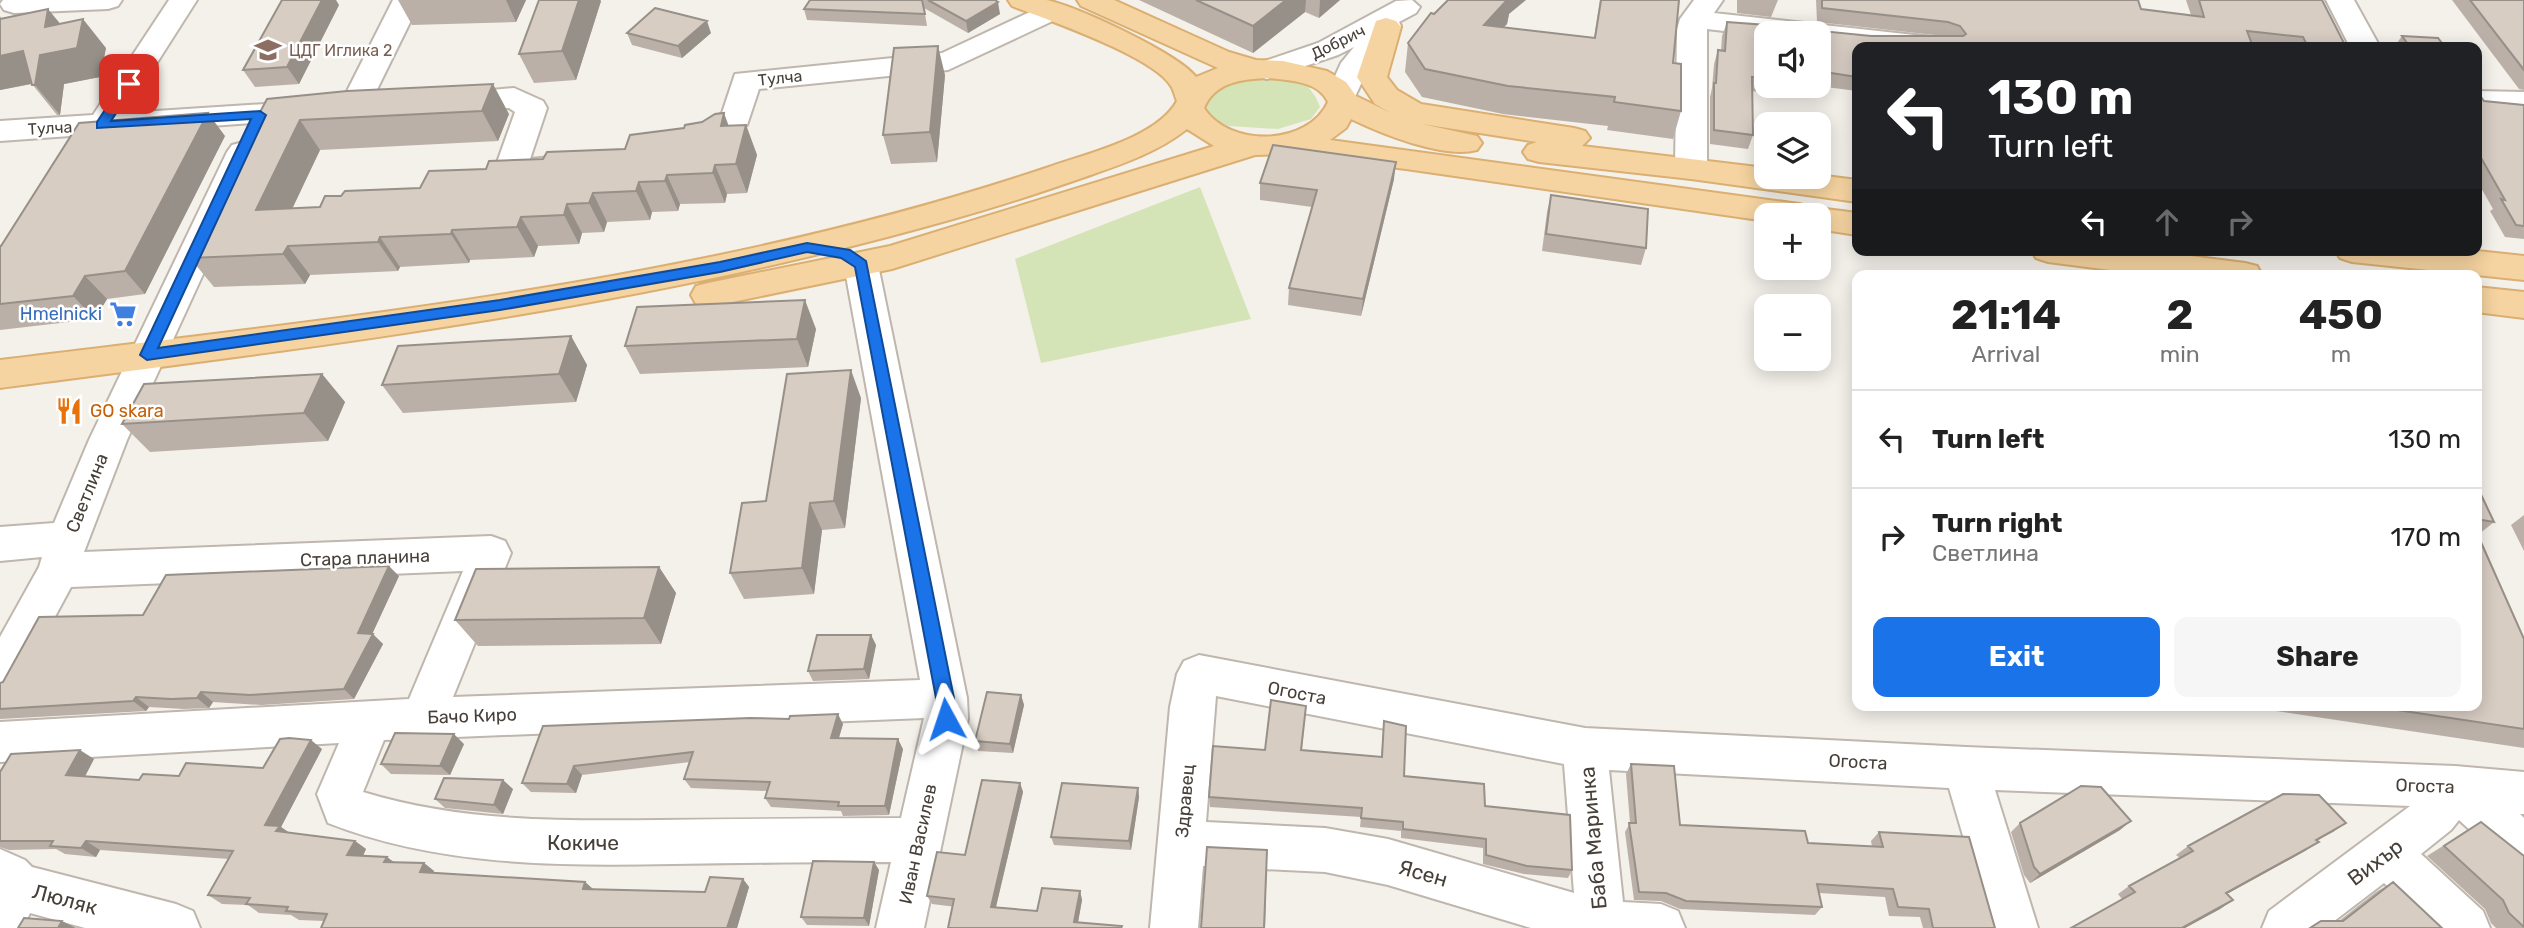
<!DOCTYPE html>
<meta charset="utf-8">
<style>
body{margin:0;font-family:Rubik,sans-serif;background:#f6f6f6;color:#222;height:100vh;display:flex;flex-direction:column;font-size:26px;white-space:nowrap}
*{box-sizing:border-box;margin:0}
p{font-size:23px;color:#767676}
.icon{flex:none;width:38px;height:38px;fill:none;stroke:currentColor;stroke-width:2;stroke-linecap:round;stroke-linejoin:round}
.map{position:relative;flex:1;overflow:hidden}
.panel{position:absolute;left:1852px;top:270px;width:630px;height:441px;display:flex;flex-direction:column;background:#fff;border-radius:14px;box-shadow:0 4px 18px #0003}
.panel>*{flex:none}
.banner{position:absolute;left:1852px;top:42px;width:630px;height:214px;border-radius:14px;box-shadow:0 4px 18px #0003;background:#202124;color:#fff;overflow:hidden}
.buttons{position:absolute;left:1754px;top:21px;display:grid;gap:14px}
.buttons a{display:grid;place-items:center;width:77px;height:77px;border-radius:14px;background:#fff;box-shadow:0 4px 18px #0003;font-size:35px}
.pin{position:absolute;display:grid;place-items:center;width:60px;height:60px;color:#fff;margin:-30px;border-radius:14px;box-shadow:0 4px 10px #0006}
.me{position:absolute;width:77px;margin:-38px;rotate:355deg;stroke-linejoin:round;filter:drop-shadow(0 0 5px #0008)}
.turn{display:flex;align-items:center;gap:24px;height:147px;padding:0 21px;font-size:32px}
.turn .icon{width:91px;height:91px;stroke-width:2.5}
.turn b{display:block;font-size:49px;line-height:60px}
.lanes{display:flex;align-items:center;height:66px;padding:0 21px;background:#0003;justify-content:center;gap:35px;direction:ltr}
.lanes .off{opacity:.35}
.eta{display:flex;justify-content:space-evenly;align-items:center;height:119px;text-align:center}
.eta b{font-size:42px;font-weight:700;line-height:49px}
.cta{display:flex;gap:14px;margin-top:auto;padding:14px 21px}
.cta a{flex:1;height:80px;border-radius:14px;background:#1a73e8;color:#fff;font-size:28px;font-weight:700;line-height:80px;text-align:center}
.cta a+a{background:#f6f6f6;color:#222}
ul{padding:0;list-style:none}
li{display:flex;align-items:center;gap:21px;height:98px;padding:0 21px;border-top:2px solid #e0e0e0}
li div{flex:1}
li b{display:block;font-size:26px}
li em{font-style:normal}
.map>svg:first-child{display:block}
.green{fill:#d5e4b6}
.lines{fill:none;stroke-linecap:round;stroke-linejoin:round}
.minor-casing{stroke:#bfb6ad;stroke-width:4}
.major-casing{stroke:#dbaf71;stroke-width:4}
.minor{fill:#fff;fill-rule:evenodd}
.major{fill:#f6d4a1;fill-rule:evenodd}
.wall{fill:#bab0a8}
.shaded-wall{fill:#979088}
.building{fill:#d8cdc3;stroke:#979088;stroke-width:2}
.route{fill:#1a73e8;stroke:#114b97;stroke-width:2}
.labels{text-anchor:middle;dominant-baseline:central;stroke-width:5;stroke-linejoin:round;paint-order:stroke}
.far-street-label{font-size:16px;fill:#474039;stroke:#fff}
.far-education-label{font-size:16px;fill:#785e54;stroke:#fff;text-anchor:start}
.shop-label{font-size:18px;fill:#366cbe;stroke:#fff;text-anchor:end}
.food-label{font-size:18px;fill:#c56008;stroke:#fff;text-anchor:start}
.street-label{font-size:18px;fill:#474039;stroke:#fff}
.near-street-label{font-size:21px;fill:#474039;stroke:#fff}
</style>
<div class="map">
<svg width="2524" height="928" viewBox="0 0 2524 928">
<rect width="100%" height="100%" fill="#f4f0ea"/>
<path class="green" d="M1259,76C1291,80 1307,74 1320,107L1311,119L1278,129L1230,126L1213,122L1202,111L1207,95L1230,81Z
M1200,187L1251,319L1041,363L1015,259Z"/>
<g class="lines">
<defs>
<path id="minor" d="M3,0H122L118,6L108,9L14,13L4,10L0,4Z
M169,0H197L125,113L311,101L322,104L326,111L322,118L0,141V121L93,115Z
M393,0H421L364,116L353,119L342,116L338,109Z
M1412,0L1420,7L1416,13L1399,22L1401,26L1370,65L1352,103L1341,106L1330,103L1326,96L1341,63L1354,47L1338,55L1267,79L1256,76L1252,70L1256,64L1318,43L1396,1Z
M1694,0H1723L1714,13L1942,38L1952,41L1957,47H1866L1818,42V33H1766V36L1707,29V168L1702,175L1691,179L1680,175L1675,168L1677,29L1680,19Z
M2326,0H2354L2380,47H2350Z
M1049,3L1059,6L1063,12L1059,18L948,70L759,89L747,125L713,149L682,154L671,151L666,144L671,137L694,133L722,113L735,74L942,53Z
M514,88L543,101L547,108L530,159L552,157L563,161L568,168L563,175L510,182L499,178L494,171L515,112L509,108L448,112L437,109L433,102L437,95Z
M2476,91L2524,92V112L2476,111Z
M243,142L254,145L259,152L127,440L84,552L491,536L505,541L511,553L453,697L920,680L844,265L849,257L861,253L873,257L878,265L967,698L968,719L924,928H876L891,862C818,862 746,863 673,864C556,866 438,866 328,823L317,794L339,743L0,762V722L409,699L463,571L71,587L15,691L0,697V637L39,567L42,557L0,561V527L54,523L89,440L227,152L232,145ZM924,718L901,818C821,818 741,819 660,820C561,821 460,822 363,792L384,740Z
M1199,655L1585,728L1966,747L2455,766L2524,772V814H2520L2524,818V870L2507,864L2459,820L2451,830L2421,854L2483,911L2490,928H2431L2384,883L2325,928H2262L2269,911L2410,806L1995,790L2038,928H1990L1949,788L1609,770L1623,902L1661,904L1678,911L1685,928H1531L1388,885L1325,872L1203,866L1198,928H1150L1170,707L1177,674L1184,661ZM1216,696L1564,764L1574,893L1388,839L1325,828L1206,822Z
M0,849L25,860L32,867L176,904L193,911L200,928H85L30,913L23,928H0Z"/>
<path id="major" d="M1008,0C1020,0 1034,0 1046,0C1075,5 1179,54 1196,77L1218,68L1081,6L1077,0H1114L1229,52L1256,60L1283,61L1327,71L1346,82L1356,96L1391,113L1375,104L1357,77L1376,21L1386,18L1396,21L1401,27L1387,77L1397,90L1421,104L1574,128L1585,131L1590,138L1582,146L1766,168V177L1818,175L1857,180V202L1691,179L1539,162L1528,159L1523,152L1528,145L1537,142L1422,124L1477,136L1482,143L1477,150C1444,159 1382,134 1351,119L1346,128L1330,140L1799,204C1817,209 1837,210 1857,213V235L1818,229V215H1766V221L1406,169L1284,154L1255,155L892,269L708,307L696,304L691,295L696,286L708,283L890,246L1214,146L1187,129C1155,154 1119,165 1082,178C1039,193 997,207 953,219C642,308 321,346 0,388V360C352,317 711,281 1049,167C1085,154 1157,138 1177,101C1175,97 1174,90 1171,86C1153,56 1047,20 1012,6ZM1268,78C1288,80 1319,81 1328,102C1308,146 1230,148 1204,108C1215,82 1242,79 1268,78Z
M2031,250H2144L2245,263L2257,266L2262,275H2149L2048,262L2036,258Z
M2335,250H2468L2524,256V280L2352,262L2340,258Z
M2476,287L2524,292V318L2476,312Z"/>
</defs>
<use href="#minor" class="minor-casing"/>
<use href="#major" class="major-casing"/>
<use href="#minor" class="minor"/>
<use href="#major" class="major"/>
</g>
<path class="wall" d="M398,0H526L516,22L412,25Z
M539,0H600L601,1L576,80L534,83L519,54Z
M810,0H995L1000,14L968,33L924,8L927,26L807,20L804,9Z
M1139,0H1340L1319,18L1305,12L1253,53Z
M1600,0H1679L1673,63L1681,111L1673,139L1607,130L1608,126L1503,114L1422,97L1405,72L1408,43L1434,14H1509L1507,24L1503,27L1594,38Z
M1737,0H1778L1771,17L1737,13Z
M1816,0H2138L2141,9L2191,15L2186,0H2322L2346,47H2265L2253,46L1857,47V91L1818,86V35H1821L1822,31L1871,36H1944L1817,22Z
M2452,0H2524V90L2519,89Z
M339,5L299,84L255,87L243,70Z
M0,16L2,19L60,24L106,48L100,77L64,84L60,115H57L32,84L0,90Z
M1727,22L1765,27L1766,86H1795L1791,97L1752,91L1753,135L1748,149L1710,144V97L1712,88L1714,64L1718,50L1721,51L1722,36Z
M627,33H711L682,58L632,45Z
M2402,36L2445,47H2394Z
M945,75L937,162L891,164L883,135Z
M2476,90L2484,101L2524,105V239L2505,237L2490,211L2493,209L2476,179Z
M347,91L509,114L498,141L320,150L292,208L320,207L341,196L420,188L486,169L543,159L625,149L729,126L746,125L757,155L747,193L727,194L725,203L680,204L678,211L652,212L650,220L607,222L604,232L582,233L579,244L538,246L534,257L470,260L469,263L400,267L398,271L310,275L305,284L214,287L190,258L223,204L216,195L267,99Z
M225,136L145,294L107,299L95,319L0,330V246Z
M1394,179L1361,316L1288,305L1289,288L1312,207L1260,200V183Z
M1551,195L1646,248L1641,265L1542,251L1547,212Z
M816,329L808,367L640,374L625,346Z
M571,336L587,365L576,402L403,413L382,385Z
M322,374L345,402L328,441L150,452L122,424Z
M861,398L845,528L822,530L814,594L744,599L730,573L766,501Z
M2476,484L2494,522L2478,535L2524,639V748L2256,708L2255,705H2476Z
M2524,515V551L2511,525Z
M659,567L676,593L661,644L478,646L455,620Z
M399,576L372,634L383,644L354,699L262,705L213,702L209,708L184,709L149,707L146,711L0,719V683L143,615Z
M871,635L876,645L869,679L813,681L808,671Z
M1021,695L1024,705L1013,753L978,751L975,741Z
M2152,705H2168L2166,708Z
M1306,706L1302,750L1381,757L1384,721L1404,776L1485,806L1572,870L1568,878L1524,874L1483,864V848L1401,838V831L1360,827L1361,817L1210,807L1209,797L1265,750Z
M843,724L839,738L903,749L889,815L843,816L841,811L771,807L765,798L767,791L691,788L684,779L690,762L582,775L576,793L531,792L522,783L543,726Z
M464,744L450,775L391,774L381,764Z
M322,749L281,827L290,833L355,841L366,849L363,856L393,862L424,863L434,871L433,873L585,882L593,889L705,892L743,879L749,887L737,928H321L324,921L299,920L291,915L259,913L248,905L222,904L208,895L229,859L100,850L96,857L65,854L56,849L9,850L0,847V772L94,759L85,776L139,780L263,768Z
M1631,764L1680,825L1808,843L1872,847L1871,841L1879,832L1995,928H1923L1920,917L1889,916L1885,897L1819,893L1822,907L1815,915L1680,909L1661,901L1634,900L1625,832L1630,823L1626,774Z
M1020,783L1023,792L996,907L1037,911L1080,891L1082,900L1078,922L1122,928L932,904L927,896L965,855Z
M1138,788L1139,797L1131,850L1054,845L1051,837Z
M513,789L503,814L445,808L435,799Z
M2481,822L2524,856V928H2496L2491,923L2485,909L2427,856Z
M2020,823L2120,830L2030,883L2024,875L2011,832Z
M2346,823L2317,841L2305,851L2227,894L2233,900L2220,909L2185,928H2071L2122,899L2118,894L2129,886L2180,858L2176,855L2188,846Z
M874,862L879,870L869,926L807,925L801,917Z
M2393,882L2442,928L2339,921L2376,892Z"/>
<path class="shaded-wall" d="M322,0H336L339,5L299,84L287,67Z
M506,0H526L516,22Z
M579,0H600L601,1L576,80L562,51Z
M1286,0H1306L1305,12L1253,53V26Z
M1320,0H1340L1319,18Z
M1503,0H1526L1509,14L1507,24L1480,53L1484,25Z
M998,2L1000,14L968,33L966,21Z
M48,9L72,38L83,19L106,48L100,77L64,84L60,115L35,85V83L0,90V56L23,51L45,27Z
M707,21L711,33L682,58L678,46Z
M938,46L945,75L937,162L930,132Z
M493,84L509,114L498,141L482,111Z
M208,113L225,136L145,294L125,271Z
M724,113L735,143L721,126Z
M300,120L320,150L278,239L256,210Z
M746,125L757,155L747,193L736,164Z
M1396,162L1394,179L1361,316L1363,299Z
M715,165L727,194L725,203L713,173Z
M667,175L680,204L678,211L665,181Z
M639,182L652,212L650,220L636,191Z
M593,193L607,222L604,232L589,203Z
M567,204L582,233L579,244L564,215Z
M521,217L538,246L534,257L517,227Z
M452,230L470,260L469,263L451,234Z
M380,237L400,267L398,271L378,242Z
M288,246L310,275L305,284L283,254Z
M85,276L107,299L95,319L73,296Z
M805,300L816,329L808,367L797,339Z
M571,336L587,365L576,402L559,374Z
M851,370L861,398L845,528L834,501Z
M322,374L345,402L328,441L304,413Z
M810,503L822,530L814,594L802,568Z
M389,566L399,576L368,643L358,633Z
M659,567L676,593L661,644L644,618Z
M373,634L383,644L354,699L344,689Z
M871,635L876,645L869,679L864,669Z
M201,692L213,702L209,708L197,698Z
M1021,695L1024,705L1013,753L1010,744Z
M136,697L149,707L146,711L133,701Z
M838,714L843,724L836,747L831,738Z
M454,734L464,744L450,775L440,766Z
M898,739L903,749L889,815L885,806Z
M311,740L322,749L281,827L292,835L278,832L265,825Z
M80,750L94,759L81,784L66,775Z
M574,766L582,775L576,793L567,784Z
M503,780L513,789L503,814L494,805Z
M1020,783L1023,792L994,915L991,907Z
M1138,788L1139,797L1131,850L1129,841Z
M2131,821L2120,830L2030,883L2040,874Z
M2346,823L2333,832L2303,848L2316,840Z
M86,841L100,850L96,857L81,848Z
M355,841L366,849L359,864L347,855Z
M2319,842L2305,851L2214,901L2226,893Z
M1267,850L1265,928H1264Z
M387,857L398,865L384,862Z
M874,862L879,870L869,926L864,918Z
M424,863L434,871L430,881L420,872Z
M743,879L749,887L737,928H727Z
M585,882L594,890L583,889Z
M1080,891L1082,900L1077,928L1074,922Z
M2233,900L2220,909L2185,928H2182Z
M62,921L76,928H58Z"/>
<path class="building" d="M282,0H322L287,67L243,70Z
M539,0H579L562,51L519,54Z
M810,0H922L925,14L804,9Z
M928,0H995L998,2L966,21Z
M1196,0H1286L1253,26Z
M1448,0H1507L1484,25L1595,38L1601,0H1679L1673,63L1681,64V111L1614,102L1615,97L1508,86L1425,69L1408,43L1431,13L1434,14Z
M1822,0H2138L2141,9L2204,17L2199,0H2322L2346,47H2308L2303,37L2247,31L2253,47H1857V77L1818,71V35H1822V31L1871,36H1963L1966,34L1960,26L1948,22L1822,8Z
M2470,0H2524V70Z
M655,8L707,21L678,46L627,33Z
M48,9L45,27L83,19L77,48L40,55L35,85H32L23,51L0,56V19Z
M1727,22L1766,25L1765,27L1808,33H1766V79L1752,77L1753,135L1714,130V83H1716L1718,50L1725,51Z
M2402,36L2438,38L2445,47H2410Z
M938,46L930,132L883,135L894,48Z
M493,84L482,111L300,120L256,210L320,207L325,196H341L345,191L420,188L429,171L486,169L489,161L543,159L547,152L625,149L630,135L684,128L685,125L702,122L715,114L724,113L721,126L746,125L736,164L715,165L713,173L667,175L665,181L639,182L636,191L593,193L589,203L567,204L564,215L521,217L517,227L452,230L451,234L380,237L378,242L288,246L283,254L190,258L229,194L216,195L267,99L347,91Z
M2476,90L2484,101L2524,105V226L2516,225L2501,199L2505,200L2476,149Z
M208,113L125,271L85,276L73,296L0,304V246H1L79,123Z
M1273,145L1396,162L1363,299L1289,288L1317,190L1260,183Z
M1551,195L1648,209L1646,248L1546,234Z
M805,300L797,339L625,346L637,307Z
M571,336L559,374L382,385L398,346Z
M851,370L834,501L810,503L802,568L730,573L742,503L766,501L787,374Z
M322,374L304,413L122,424L144,384Z
M2476,484L2494,522L2476,519Z
M2476,531L2524,639V729L2364,705H2476Z
M389,566L358,633L373,634L344,689L250,695L201,692L197,698L171,699L136,697L133,701L0,709V683L3,682L39,617L143,615L166,575Z
M659,567L644,618L455,620L476,569Z
M817,635H871L864,669L808,671Z
M987,692L1021,695L1010,744L975,741Z
M1271,700L1306,706L1301,750L1382,757L1384,721L1406,726L1404,776L1484,784L1485,806L1570,815L1572,870L1527,866L1486,855V839L1403,829V822L1361,818L1362,808L1209,797L1213,746L1265,750Z
M838,714L831,738L898,739L885,806H838L839,802L765,798L770,782L684,779L693,752L574,766L567,784L522,783L543,726L750,718L789,719L790,716Z
M395,733L454,734L440,766L381,764Z
M289,738L311,740L265,825L280,826L276,831L355,841L347,855L387,857L384,862L424,863L420,872L585,882L583,889L705,892L710,877L743,879L727,928H321L327,914L286,911L288,907L246,904L250,898L208,895L233,851L86,841L81,848L50,846L53,841H0V772L11,754L80,750L66,775L139,780L143,774L179,776L186,763L263,768L280,739Z
M1631,764L1674,766L1680,825L1805,831L1808,843L1883,847L1879,832L1969,837L1995,928H1933L1929,909L1898,907L1893,889L1817,884L1822,907L1686,901L1666,893L1639,892L1629,823H1636Z
M444,778L503,780L494,805L435,799Z
M982,780L1020,783L991,907L1037,911L1042,888L1080,891L1074,922L1122,926L1121,928H948L954,899L927,896L937,852L965,855Z
M1062,783L1138,788L1129,841L1051,837Z
M2081,786L2101,787L2131,821L2040,874L2034,867L2020,823Z
M2283,794L2319,795L2346,823L2316,840L2319,842L2226,893L2233,900L2182,928H2071L2135,892L2129,886L2193,851L2188,846Z
M2481,822L2524,856V927L2509,913L2503,900L2444,846Z
M1207,847L1267,850L1264,928H1201Z
M813,861L874,862L864,918L801,917Z
M2393,882L2442,928H2310L2321,921H2343Z
M24,918L62,921L58,928H18Z"/>
<path class="route" d="M129,80L135,84L111,121L260,111L266,115L158,348L500,300L720,262L807,243L850,250L866,261L954,698L955,719L952,725L946,727L939,725L936,698L855,267L841,258L807,252L720,272L500,310L147,360L140,355L251,119L97,128V122L124,81Z"/>
<defs>
<symbol id="school-bare" viewBox="-9 -9 18 18"><path d="M0-5L7-2L0 1L-7-2ZM-4 1L0 2.5L4 1V4Q0 6-4 4Z" fill="#8d6e63" stroke="#fff" stroke-width="2.5" paint-order="stroke"/></symbol>
<symbol id="supermarket-bare" viewBox="-9 -9 18 18"><path d="M-6-5.5h2.5l.6 2H6L4.5 2H-2.5L-4.4-4H-6ZM-1.5 3.2a1.3 1.3 0 1 0 .1 0ZM3 3.2a1.3 1.3 0 1 0 .1 0Z" fill="#3f7fe0" stroke="#fff" stroke-width="2.5" paint-order="stroke"/></symbol>
<symbol id="restaurant-bare" viewBox="-9 -9 18 18"><path d="M-5-6h1v4h1v-4h1v4h1v-4h1v5L-1.5 .5V6h-2V.5L-5-1ZM5-6V6H3V1.5H1.5Q1.5-4 5-6Z" fill="#e8710a" stroke="#fff" stroke-width="2.5" paint-order="stroke"/></symbol>
</defs>
<g fill-rule="evenodd">
<use href="#school-bare" x="249" y="31" width="38" height="38"/>
<use href="#supermarket-bare" x="104" y="295" width="38" height="38"/>
<use href="#restaurant-bare" x="50" y="392" width="38" height="38"/>
</g>
<g class="labels">
<g class="far-street-label">
<text transform="translate(1338 42) rotate(-26)">Добрич</text>
<text transform="translate(780 78) rotate(-6)">Тулча</text>
<text transform="translate(50 128) rotate(-3)">Тулча</text>
</g>
<g class="far-education-label">
<text x="289" y="50">ЦДГ Иглика 2</text>
</g>
<g class="shop-label">
<text x="102" y="314">Hmelnicki</text>
</g>
<g class="food-label">
<text x="90" y="411">GO skara</text>
</g>
<g class="street-label">
<text transform="translate(87 493) rotate(-68)">Светлина</text>
<text transform="translate(365 558) rotate(-2)">Стара планина</text>
<text transform="translate(1297 693) rotate(11)">Огоста</text>
<text transform="translate(472 716) rotate(-2)">Бачо Киро</text>
<text transform="translate(1858 762) rotate(3)">Огоста</text>
<text transform="translate(2425 786) rotate(2)">Огоста</text>
<text transform="translate(1185 801) rotate(-85)">Здравец</text>
<text transform="translate(918 844) rotate(-78)">Иван Василев</text>
</g>
<g class="near-street-label">
<text transform="translate(1593 838) rotate(-95)">Баба Маринка</text>
<text x="583" y="842">Кокиче</text>
<text transform="translate(2375 862) rotate(-37)">Вихър</text>
<text transform="translate(1423 873) rotate(16)">Ясен</text>
<text transform="translate(65 899) rotate(15)">Люляк</text>
</g>
</g>
</svg>
<div class="buttons">
<a><svg class="icon" aria-label="sound" viewBox="0 0 24 24"><path d="M4 9h4l5-4v14l-5-4H4zM17 9q2 3 0 6"/></svg></a>
<a><svg class="icon" aria-label="layers" viewBox="0 0 24 24"><path d="M12 4l9 5-9 5-9-5zM3 14l9 5 9-5"/></svg></a>
<a>+</a>
<a>−</a>
</div>
<div class="pin" style="left:129px;top:84px;background:#d93025"><svg class="icon" aria-label="arrive" viewBox="0 0 24 24"><path d="M6 21V4h12l-3 4 3 4H6"/></svg></div>
<svg class="me" style="left:946px;top:719px" viewBox="-20 -20 40 40"><path d="M0-17L14 15 0 8-14 15z" fill="#1a73e8" stroke="#fff" stroke-width="4"/></svg>
<div class="banner">
<div class="turn"><svg class="icon" aria-label="left" viewBox="0 0 24 24"><path d="M17 20v-9H6M10 6l-5 5 5 5"/></svg><div><b>130 m</b>Turn left</div></div>
<div class="lanes"><svg class="icon" aria-label="left" viewBox="0 0 24 24"><path d="M17 20v-9H6M10 6l-5 5 5 5"/></svg><svg class="icon off" aria-label="ahead" viewBox="0 0 24 24"><path d="M12 20V5M6 11l6-6 6 6"/></svg><svg class="icon off" aria-label="right" viewBox="0 0 24 24"><path d="M7 20v-9h11M14 6l5 5-5 5"/></svg></div>
</div>
<section class="panel">
<div class="eta">
<div><b>21:14</b><p>Arrival</p></div>
<div><b>2</b><p>min</p></div>
<div><b>450</b><p>m</p></div>
</div>
<ul>
<li><svg class="icon" aria-label="left" viewBox="0 0 24 24"><path d="M17 20v-9H6M10 6l-5 5 5 5"/></svg><div><b>Turn left</b></div><em>130 m</em></li>
<li><svg class="icon" aria-label="right" viewBox="0 0 24 24"><path d="M7 20v-9h11M14 6l5 5-5 5"/></svg><div><b>Turn right</b><p>Светлина</p></div><em>170 m</em></li>
</ul>
<div class="cta"><a>Exit</a><a>Share</a></div>
</section>
</div>
